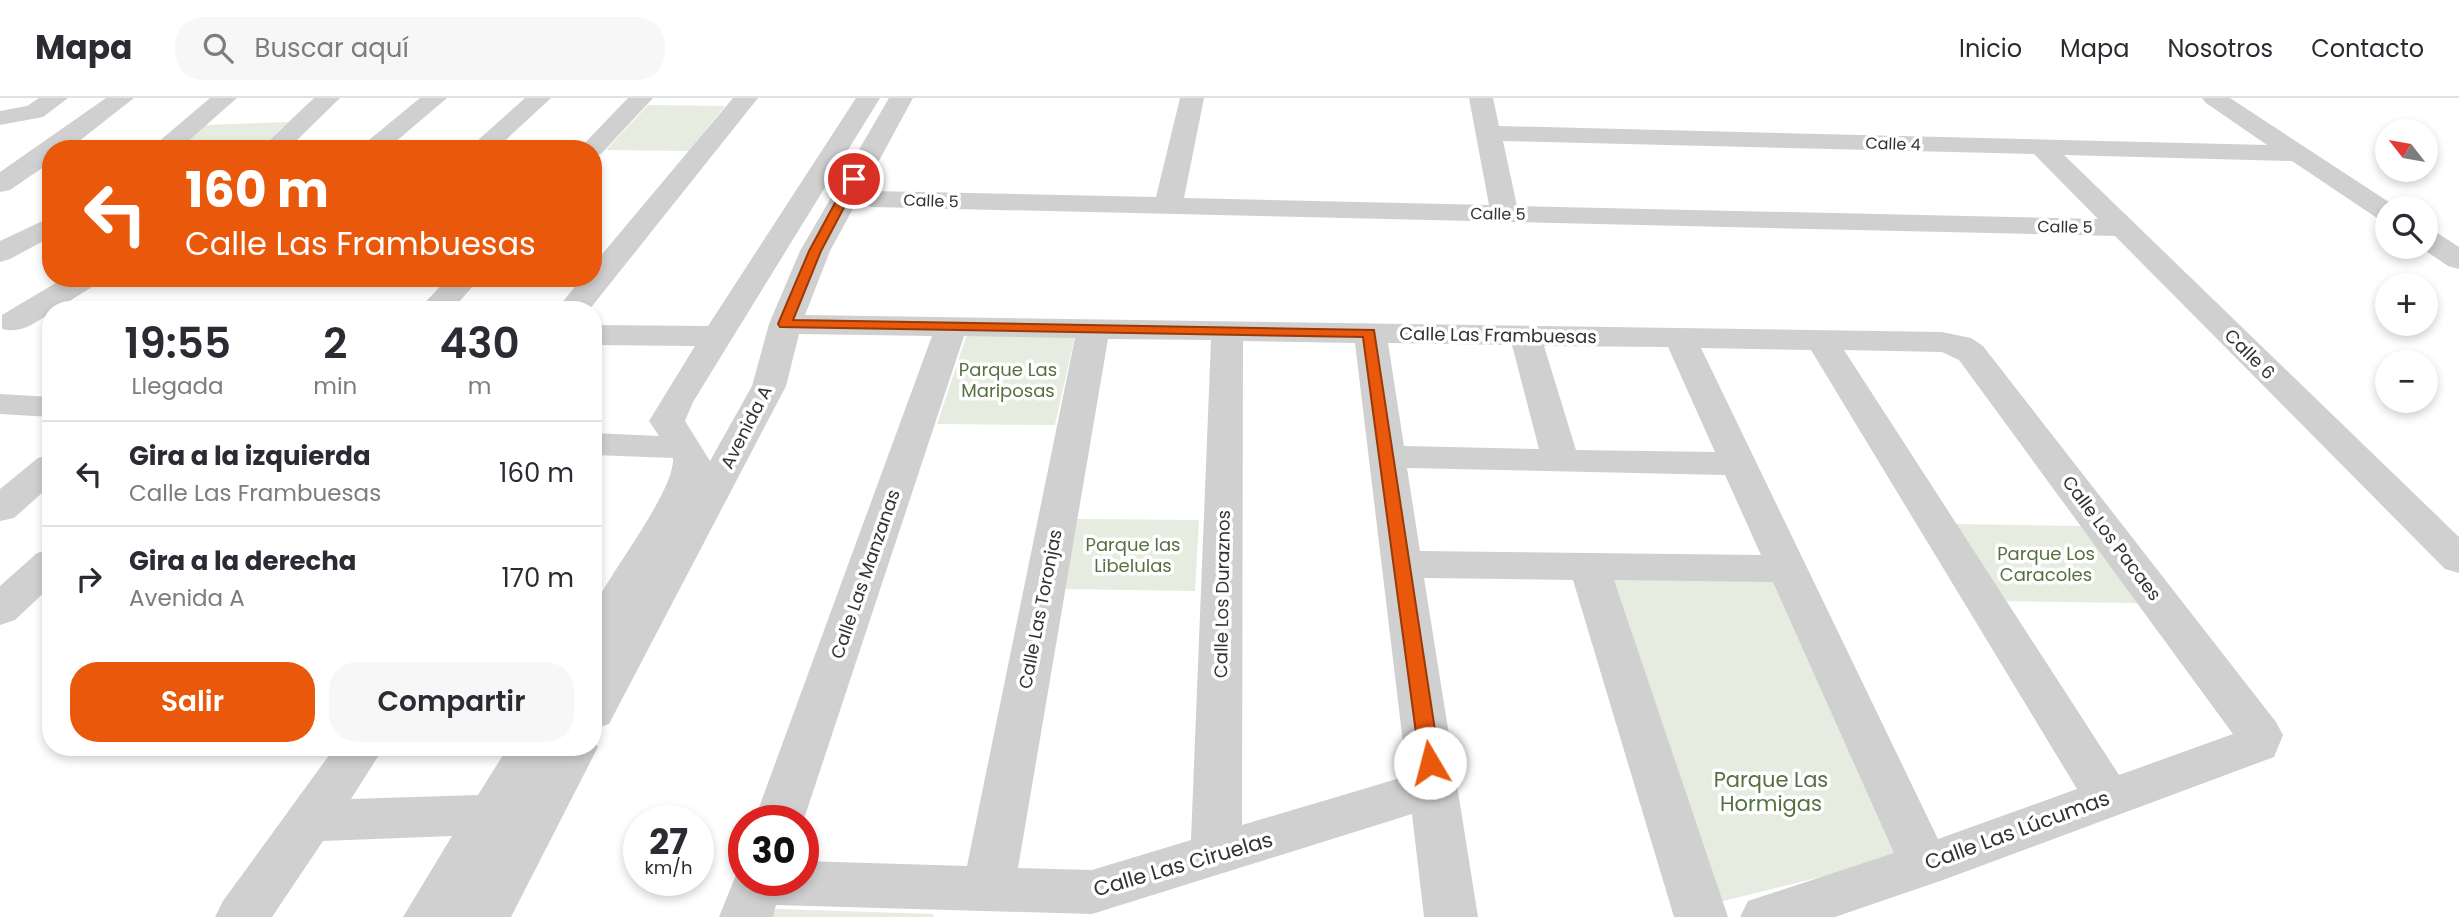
<!DOCTYPE html>
<html lang="es">
<meta charset="utf-8">
<style>
body{margin:0;font-family:Poppins,sans-serif;background:#f7f7f7;color:#2b2b33;height:100vh;display:flex;flex-direction:column;font-size:26px;white-space:nowrap}
*{box-sizing:border-box;margin:0}
p{font-size:23px;color:#7c7c81}
.icon{flex:none;width:38px;height:38px;fill:none;stroke:currentColor;stroke-width:2;stroke-linecap:round;stroke-linejoin:round}
.map{position:relative;flex:1;overflow:hidden}
.details{position:absolute;left:42px;top:203px;width:560px;height:455px;display:flex;flex-direction:column;background:#fff;border-radius:28px;box-shadow:0 4px 10px #0003}
.details>*{flex:none}
.guide{position:absolute;left:42px;top:42px;width:560px;height:147px;border-radius:28px;box-shadow:0 4px 10px #0003;background:#ea580c;color:#fff;overflow:hidden}
.needle{width:46px;rotate:301deg}
.controls{position:absolute;left:2375px;top:21px;display:grid;gap:14px}
.controls a{display:grid;place-items:center;width:63px;height:63px;border-radius:50%;background:#fff;box-shadow:0 4px 10px #0003;font-size:35px}
.speed{position:absolute;left:623px;top:707px;display:flex;gap:14px;font-size:35px;font-weight:700;text-align:center}
.speed>*{display:grid;place-content:center;width:91px;height:91px;border-radius:50%;background:#fff;box-shadow:0 4px 10px #0003;line-height:1}
.speed small{font-size:18px;font-weight:400}
.speed .limit{border:10px solid #d22;background:#fff;color:#111}
.pin{position:absolute;display:grid;place-items:center;width:60px;height:60px;color:#fff;margin:-30px;border:4px solid #fff;border-radius:50%;box-shadow:0 2px 7px #0007}
.me{position:absolute;width:77px;margin:-38px;rotate:352deg;stroke-linejoin:round;filter:drop-shadow(0 0 5px #0008)}
.turn{display:flex;align-items:center;gap:24px;height:147px;padding:0 28px;font-size:32px}
.turn .icon{width:91px;height:91px;stroke-width:2.5}
.turn b{display:block;font-size:49px;line-height:60px}
.eta{display:flex;justify-content:space-evenly;align-items:center;height:119px;text-align:center}
.eta b{font-size:42px;font-weight:600;line-height:49px}
.button{display:flex;gap:14px;margin-top:auto;padding:14px 28px}
.button a{flex:1;height:80px;border-radius:28px;background:#ea580c;color:#fff;font-size:28px;font-weight:600;line-height:80px;text-align:center}
.button a+a{background:#f7f7f7;color:#2b2b33}
ul{padding:0;list-style:none}
li{display:flex;align-items:center;gap:21px;height:105px;padding:0 28px;border-top:2px solid #e1e1e2}
li div{flex:1}
li b{display:block;font-size:26px}
li em{font-style:normal}
header{display:flex;align-items:center;gap:42px;box-sizing:border-box;height:98px;padding:0 35px;background:#fff;border-bottom:2px solid #e1e1e2}
header strong{font-size:33px}
nav{display:flex;gap:38px;margin-inline-start:auto;font-size:24px}
.search{width:490px;height:63px;background:#f7f7f7;display:flex;align-items:center;gap:18px;box-sizing:border-box;padding:0 24px;border-radius:28px;color:#7c7c81;font-size:26px}
.map>svg:first-child{display:block}
.green{fill:#e6ecdf}
.lines{fill:none;stroke-linecap:round;stroke-linejoin:round}
.minor{fill:#d0d0d0;fill-rule:evenodd}
.route{fill:#ea580c;stroke:#983908;stroke-width:2}
.labels{text-anchor:middle;dominant-baseline:central;stroke-width:7;stroke-linejoin:round;paint-order:stroke}
.far-street-label{font-size:16px;fill:#333;stroke:#fff}
.street-label{font-size:18px;fill:#333;stroke:#fff}
.park-label{font-size:18px;fill:#56703f;stroke:#fff}
.near-park-label{font-size:21px;fill:#56703f;stroke:#fff}
.near-street-label{font-size:21px;fill:#333;stroke:#fff}
</style>
<header>
<strong>Mapa</strong>
<div class="search"><svg class="icon" aria-label="search" viewBox="0 0 24 24"><circle cx="10" cy="10" r="6"/><path d="M15 15l6 6"/></svg>Buscar aquí</div>
<nav><a>Inicio</a><a>Mapa</a><a>Nosotros</a><a>Contacto</a></nav>
</header>
<div class="map">
<svg width="2459" height="819" viewBox="0 0 2459 819">
<rect width="100%" height="100%" fill="#fff"/>
<path class="green" d="M648,7L725,8L689,53L606,52Z
M288,24L259,51H176L205,27Z
M395,44L473,45L466,51H386Z
M967,236L1075,238L1055,327L937,326Z
M1076,421L1199,422L1195,493L1063,491Z
M1954,426L2081,428L2138,505L2001,503Z
M1606,478L1774,482L1901,759L1711,806Z
M775,811L934,816L933,819H772Z"/>
<g class="lines">
<path class="minor" d="M39,0H68L43,19L0,27V13L27,8Z
M106,0H134L69,51H51V64L10,92L0,94V74Z
M210,0H237L179,51H150Z
M314,0H340L288,51H260Z
M420,0H447L387,51H358Z
M525,0H551L496,51H468Z
M628,0H653L601,56L593,58V51H579Z
M733,0H758L589,212H556L582,180H593V167Z
M856,0H880L693,304L685,323L710,363L752,288L769,226L800,153L889,0H913L830,153L805,217L1942,234L1971,240L1983,248L2276,624L2283,637L2274,659L1943,782L1835,819H1740L1748,803L1894,755L1773,484L1614,482L1728,819H1674L1573,482L1424,480L1478,819H1424L1412,716L1092,816L776,807L773,819H719L740,767L744,765V782H803V763L967,768L1075,240L964,238L803,724L754,723L932,238L799,236L786,288L609,626L593,631V572L601,558L593,560C593,545 589,520 595,507C611,473 675,393 673,360L593,357V335L659,338L649,323L695,248L593,247V227L708,228ZM1108,241L1211,242L1191,742L1092,772L1018,770ZM1243,243L1355,245L1407,678L1242,727ZM1388,245L1512,247L1539,351L1404,348ZM1544,248L1668,249L1715,354L1576,352ZM1701,250L1811,252L2077,691L1938,741ZM1844,252L1942,254L1959,262L2233,636L2119,677ZM1407,370L1725,377L1761,457L1420,453Z
M1180,0H1204L1184,100L1489,107L1469,0H1493L1499,28L2267,47L2206,5L2202,0H2230L2398,110H2387V122L2377,120L2292,63L2064,57L2459,439V475L2445,471L2115,138L873,109L863,107L859,101L863,95L873,93L1156,99ZM1503,43L2034,56L2098,121L1517,108Z
M51,119V139L10,161L0,164V143Z
M2426,131L2436,134L2459,149V171L2448,168L2420,149H2426Z
M64,180H101L97,186L55,212H51V215C34,225 22,236 2,231V217Z
M448,180H480L452,212H418Z
M0,296L51,299V319L0,316Z
M51,357V387L14,420L0,423V391L38,360Z
M51,451V488L15,522L0,527V488L37,455Z
M593,641L598,649L511,819H403L452,738L323,743L272,819H215L223,803L335,649H384L351,701L478,697L508,649H593Z"/>
</g>
<path class="route" d="M854,78L859,81L821,153L793,222L1374,232L1440,665L1437,671L1430,673L1423,671L1420,665L1363,239L780,229L778,226L809,153L848,81Z"/>
<g class="labels">
<g class="far-street-label">
<text transform="translate(1893 46) rotate(2)">Calle 4</text>
<text transform="translate(931 103) rotate(2)">Calle 5</text>
<text transform="translate(1498 116) rotate(1)">Calle 5</text>
<text transform="translate(2065 129) rotate(1)">Calle 5</text>
</g>
<g class="street-label">
<text transform="translate(1498 237) rotate(1)">Calle Las Frambuesas</text>
<text transform="translate(2250 256) rotate(45)">Calle 6</text>
<text transform="translate(746 329) rotate(-63)">Avenida A</text>
<text transform="translate(2112 440) rotate(53)">Calle Los Pacaes</text>
<text transform="translate(865 476) rotate(-71)">Calle Las Manzanas</text>
<text transform="translate(1222 496) rotate(-89)">Calle Los Duraznos</text>
<text transform="translate(1040 511) rotate(-79)">Calle Las Toronjas</text>
</g>
<g class="park-label">
<text x="1008" y="271">Parque Las<tspan x="1008" dy="21">Mariposas</tspan></text>
<text x="1133" y="446">Parque las<tspan x="1133" dy="21">Libelulas</tspan></text>
<text x="2046" y="455">Parque Los<tspan x="2046" dy="21">Caracoles</tspan></text>
</g>
<g class="near-park-label">
<text x="1771" y="681">Parque Las<tspan x="1771" dy="24">Hormigas</tspan></text>
</g>
<g class="near-street-label">
<text transform="translate(2017 732) rotate(-20)">Calle Las Lúcumas</text>
<text transform="translate(1183 766) rotate(-16)">Calle Las Ciruelas</text>
</g>
</g>
</svg>
<div class="controls">
<a><svg class="needle" viewBox="-14 -14 28 28"><path d="M0-13l5 13h-10z" fill="#e53935"/><path d="M0 13l5-13h-10z" fill="#7c7c81"/></svg></a>
<a><svg class="icon" aria-label="search" viewBox="0 0 24 24"><circle cx="10" cy="10" r="6"/><path d="M15 15l6 6"/></svg></a>
<a>+</a>
<a>−</a>
</div>
<div class="speed"><div>27<small>km/h</small></div><div class="limit">30</div></div>
<div class="pin" style="left:854px;top:81px;background:#d93025"><svg class="icon" aria-label="arrive" viewBox="0 0 24 24"><path d="M6 21V4h12l-3 4 3 4H6"/></svg></div>
<svg class="me" style="left:1430px;top:665px" viewBox="-20 -20 40 40"><circle r="19" fill="#fff"/><path d="M0-13L10 11 0 6-10 11z" fill="#ea580c"/></svg>
<div class="guide">
<div class="turn"><svg class="icon" aria-label="left" viewBox="0 0 24 24"><path d="M17 20v-9H6M10 6l-5 5 5 5"/></svg><div><b>160 m</b>Calle Las Frambuesas</div></div>
</div>
<section class="details">
<div class="eta">
<div><b>19:55</b><p>Llegada</p></div>
<div><b>2</b><p>min</p></div>
<div><b>430</b><p>m</p></div>
</div>
<ul>
<li><svg class="icon" aria-label="left" viewBox="0 0 24 24"><path d="M17 20v-9H6M10 6l-5 5 5 5"/></svg><div><b>Gira a la izquierda</b><p>Calle Las Frambuesas</p></div><em>160 m</em></li>
<li><svg class="icon" aria-label="right" viewBox="0 0 24 24"><path d="M7 20v-9h11M14 6l5 5-5 5"/></svg><div><b>Gira a la derecha</b><p>Avenida A</p></div><em>170 m</em></li>
</ul>
<div class="button"><a>Salir</a><a>Compartir</a></div>
</section>
</div>
